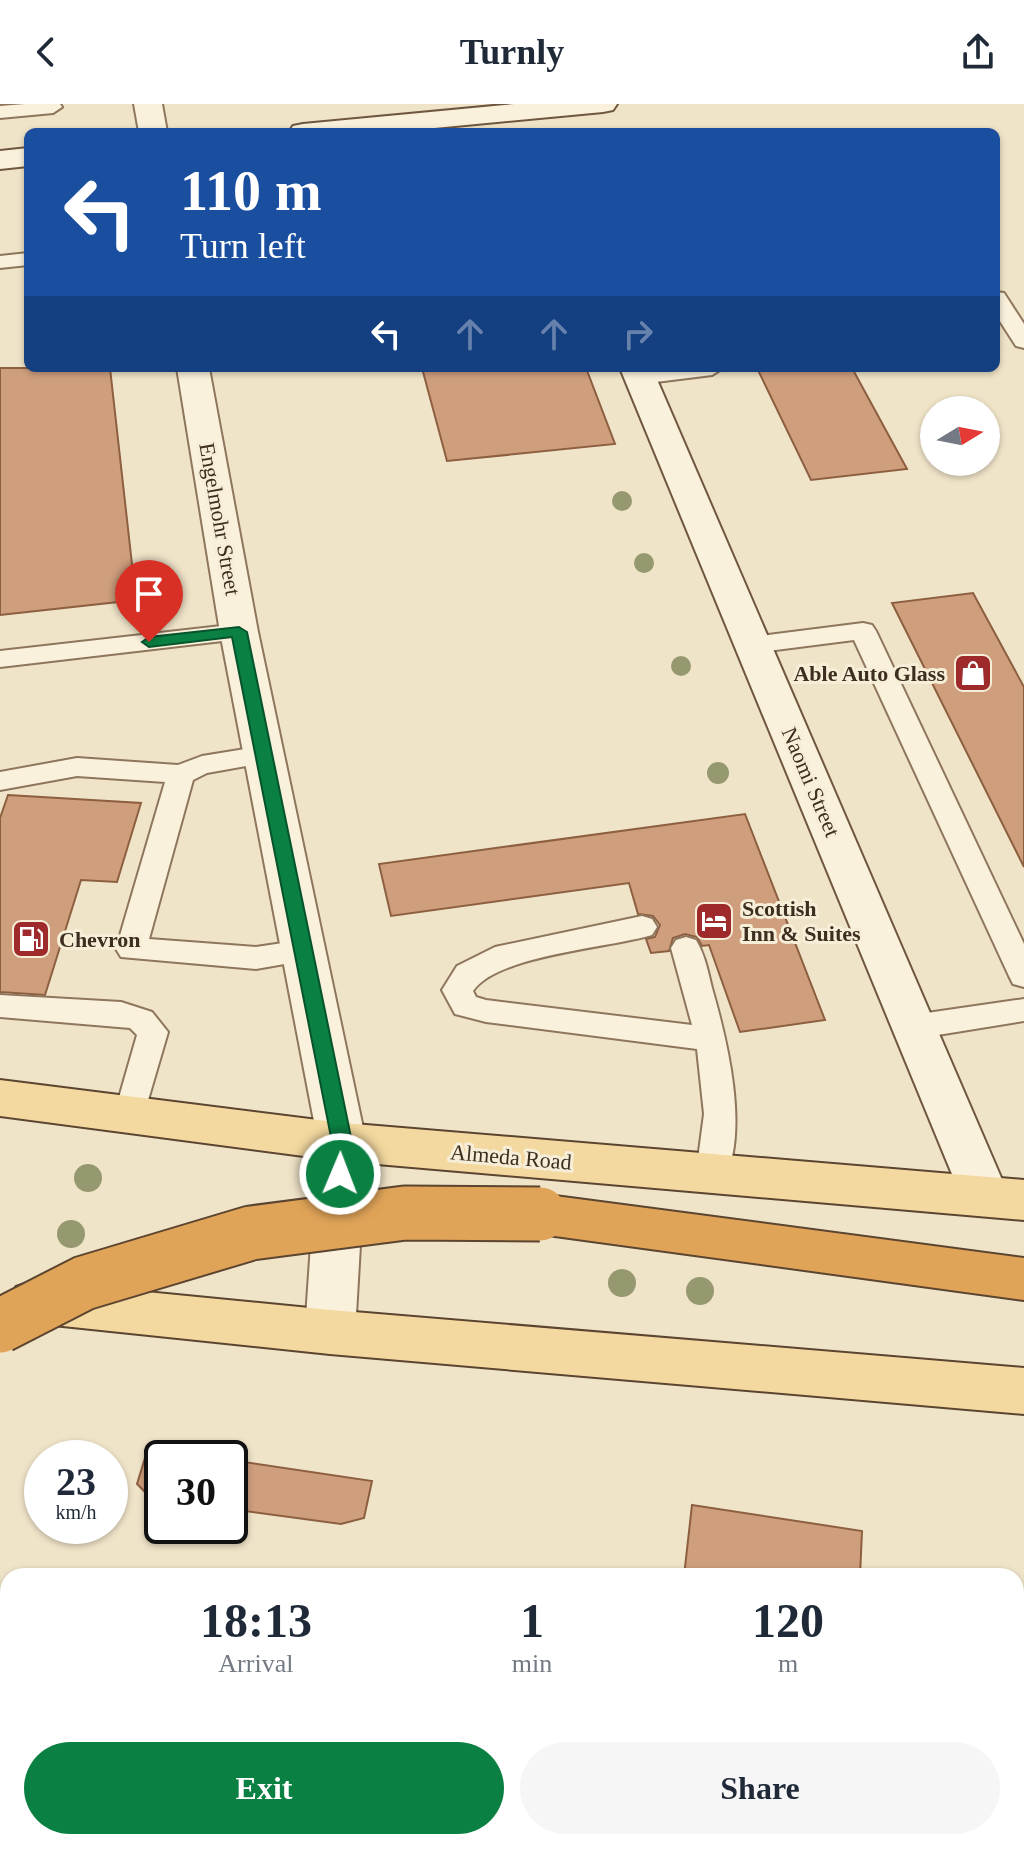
<!DOCTYPE html>
<style>
body{margin:0;font-family:Georgia,serif;background:#f6f6f7;color:#1f2937;height:100vh;display:flex;flex-direction:column;font-size:30px;white-space:nowrap}
*{box-sizing:border-box;margin:0}
p{font-size:26px;color:#747a83}
.icon{flex:none;width:44px;height:44px;fill:none;stroke:currentColor;stroke-width:2;stroke-linecap:round;stroke-linejoin:round}
.map{position:relative;flex:1;overflow:hidden}
.panel{position:absolute;left:0px;top:1464px;width:1024px;height:282px;display:flex;flex-direction:column;background:#fff;border-radius:24px 24px 0 0;box-shadow:0 2px 6px #0004}
.panel>*{flex:none}
.top-card{position:absolute;left:24px;top:24px;width:976px;height:244px;border-radius:12px;box-shadow:0 2px 6px #0004;background:#1a4fa0;color:#fff;overflow:hidden}
.needle{width:52px;rotate:80deg}
.controls{position:absolute;left:920px;top:292px;display:grid;gap:16px}
.controls a{display:grid;place-items:center;width:80px;height:80px;border-radius:50%;background:#fff;box-shadow:0 2px 6px #0004;font-size:40px}
.speed{position:absolute;left:24px;top:1336px;display:flex;gap:16px;font-size:40px;font-weight:700;text-align:center}
.speed>*{display:grid;place-content:center;width:104px;height:104px;border-radius:50%;background:#fff;box-shadow:0 2px 6px #0004;line-height:1}
.speed small{font-size:20px;font-weight:400}
.speed .limit{border:4px solid #111;border-radius:12px;background:#fff;color:#111}
.pin{position:absolute;display:grid;place-items:center;width:68px;height:68px;color:#fff;margin:-82px -34px;border-radius:50% 50% 50% 0;rotate:-45deg;box-shadow:0 0 8px #0007}
.pin .icon{rotate:45deg}
.me{position:absolute;width:88px;margin:-44px;rotate:1deg;stroke-linejoin:round;filter:drop-shadow(0 0 6px #0008)}
.turn{display:flex;align-items:center;gap:28px;height:168px;padding:0 24px;font-size:36px}
.turn .icon{width:104px;height:104px;stroke-width:2.5}
.turn b{display:block;font-size:56px;line-height:68px}
.lanes{display:flex;align-items:center;height:76px;padding:0 24px;background:#0003;justify-content:center;gap:40px;direction:ltr}
.lanes .off{opacity:.35}
.eta{display:flex;justify-content:space-evenly;align-items:center;height:136px;text-align:center}
.eta b{font-size:48px;font-weight:800;line-height:56px}
.button{display:flex;gap:16px;margin-top:auto;padding:16px 24px}
.button a{flex:1;height:92px;border-radius:48px;background:#0b8043;color:#fff;font-size:32px;font-weight:800;line-height:92px;text-align:center}
.button a+a{background:#f6f6f7;color:#1f2937}
header{display:flex;justify-content:space-between;align-items:center;height:104px;padding:0 24px;background:#fff;font-size:36px;font-weight:800}
.map>svg:first-child{display:block}
.building{fill:#cf9f7d;stroke:#8d5f41;stroke-width:2}
.lines{fill:none;stroke-linecap:round;stroke-linejoin:round}
.lane-casing{stroke:#8d765c;stroke-width:4}
.street-casing{stroke:#8d765c;stroke-width:4}
.secondary-casing{stroke:#6f573f;stroke-width:4}
.primary-casing{stroke:#5b4430;stroke-width:4}
.highway-casing{stroke:#5b4430;stroke-width:4}
.lane{fill:#faf1dc;fill-rule:evenodd}
.street{fill:#faf1dc;fill-rule:evenodd}
.secondary{fill:#faf1dc;fill-rule:evenodd}
.primary{fill:#f3d9a0;fill-rule:evenodd}
.highway{fill:#e0a458;fill-rule:evenodd}
.rail{stroke:#3d2e20;stroke-width:7;stroke-dasharray:17 17;stroke-linecap:butt}
.highway-bridge-casing{stroke:#5b4430;stroke-width:57;stroke-linecap:butt}
.highway-bridge{stroke:#e0a458;stroke-width:53}
.tree{fill:#96986f}
.route{fill:#0b8043;stroke:#07532c;stroke-width:2}
.labels{text-anchor:middle;dominant-baseline:central;stroke-width:6;stroke-linejoin:round;paint-order:stroke}
.street-label{font-size:22px;fill:#3d2e20;stroke:#f7eed8}
.poi-label{font-size:22px;font-weight:bold;fill:#3d2e20;stroke:#f7eed8;text-anchor:start}
</style>
<header><svg class="icon" aria-label="back" viewBox="0 0 24 24"><path d="M15 5l-7 7 7 7"/></svg>Turnly<svg class="icon" aria-label="share" viewBox="0 0 24 24"><path d="M12 15V3M7 8l5-5 5 5M5 13v7h14v-7"/></svg></header>
<div class="map">
<svg width="1024" height="1745" viewBox="0 0 1024 1745">
<rect width="100%" height="100%" fill="#f0e4c8"/>
<path class="building" d="M0,264H110L136,496L0,511Z
M422,264H586L615,340L447,357Z
M757,264H852L907,365L811,376Z
M973,489L1024,583V763L892,499Z
M8,691L141,699L117,778L81,776L45,891L0,888V714Z
M745,710L825,916L740,928L709,841L702,842L697,833L685,830L673,834L669,847L651,849L646,835L655,833L660,821L653,812L638,810L629,779L391,812L379,760Z
M148,1344L216,1354H162V1396L151,1394L137,1380Z
M230,1356L372,1377L364,1414L341,1420L230,1405Z
M692,1401L862,1427L860,1472H684Z"/>
<g class="lines">
<defs>
<path id="lane" d="M25,0H60L62,3L53,9L0,14V2Z
M28,149V161L0,164V152Z
M996,188L1004,189L1024,220V244L1016,242L996,211Z
M658,264H723L712,271L640,280L629,273L632,268Z
M863,519L872,521L876,527L1024,840V883L1013,880L1009,872L854,536L753,549L744,547L740,541L744,535L753,533Z
M239,520L248,522L252,528L248,534L0,563V547Z
M264,642L274,645L278,651L274,657L207,669L193,676L149,835L256,843L303,836L313,839L318,847L313,855L256,865L121,853L116,845L165,678L77,672L0,686V668L77,654L178,661L202,652Z
M642,812L652,815L657,823L652,831C609,844 497,851 473,887L476,893L486,896L692,921L671,844L676,836L686,833L696,836C705,851 708,868 712,884C727,936 750,1028 723,1079L712,1083L701,1079L696,1070L704,1010L697,945L486,918L455,910L442,886L457,862L495,843Z
M0,891L121,898L152,908L168,928L141,1020L130,1023L119,1020L114,1011L137,931L130,924L0,913Z
M1024,895V917L913,935L902,931L898,923L902,915L913,911Z"/>
<path id="street" d="M134,0H162L167,28H139Z
M177,264H209L258,528L366,1038L355,1228L348,1243L330,1250L312,1243L305,1228L318,1038L220,528Z"/>
<path id="secondary" d="M514,0H617L613,6L603,8L393,28H289L293,22L303,20Z
M28,44V62L0,65V47Z
M620,264H652L1009,1092L1002,1106L985,1112L968,1106L961,1092Z"/>
<path id="primary" d="M0,976L342,1019L1024,1076V1116L342,1057L0,1012Z
M34,1177L330,1206L1024,1264V1310L330,1250L34,1219L16,1213L9,1198L16,1183Z"/>
<path id="highway" d="M540,1090L1024,1154V1196L540,1130L523,1124L516,1110L523,1096Z"/>
</defs>
<use href="#lane" class="lane-casing"/>
<use href="#street" class="street-casing"/>
<use href="#secondary" class="secondary-casing"/>
<use href="#primary" class="primary-casing"/>
<use href="#highway" class="highway-casing"/>
<use href="#lane" class="lane"/>
<use href="#street" class="street"/>
<use href="#secondary" class="secondary"/>
<use href="#primary" class="primary"/>
<use href="#highway" class="highway"/>
<path class="rail" d="M0,1529L8,1530
M1016,1684L1024,1685"/>
<defs>
<path id="highway-bridge" d="M0,1222L84,1179L251,1129L405,1109L540,1110"/>
</defs>
<use href="#highway-bridge" class="highway-bridge-casing"/>
<use href="#highway-bridge" class="highway-bridge"/>
</g>
<g class="tree">
<circle cx="622" cy="397" r="10"/>
<circle cx="644" cy="459" r="10"/>
<circle cx="681" cy="562" r="10"/>
<circle cx="718" cy="669" r="11"/>
<circle cx="88" cy="1074" r="14"/>
<circle cx="71" cy="1130" r="14"/>
<circle cx="622" cy="1179" r="14"/>
<circle cx="700" cy="1187" r="14"/>
</g>
<path class="route" d="M239,523L247,528L352,1038L347,1076H333L330,1070L332,1038L232,533L149,543L142,538L149,533Z"/>
<defs>
<symbol id="shop-square" viewBox="-11 -11 22 22"><rect x="-9" y="-9" width="18" height="18" rx="4" fill="#9e2a2b" stroke="#f7eed8"/><path d="M-5-2.5h2.3a2.7 3.5 0 0 1 5.4 0H5L5.5 6h-11ZM-1.5-2.5h3a1.5 2.3 0 0 0-3 0Z" fill="#fff"/></symbol>
<symbol id="hotel-square" viewBox="-11 -11 22 22"><rect x="-9" y="-9" width="18" height="18" rx="4" fill="#9e2a2b" stroke="#f7eed8"/><path d="M-6-4.5h1.5V1H6V5H4.5V3h-9V5H-6ZM-4 0a1.8 1.8 0 1 1 3.6 0ZM.5 0V-2.5h3Q6-2.5 6 0Z" fill="#fff"/></symbol>
<symbol id="fuel-square" viewBox="-11 -11 22 22"><rect x="-9" y="-9" width="18" height="18" rx="4" fill="#9e2a2b" stroke="#f7eed8"/><path d="M-5.5-6h7V0h2V4h1.3V-2.5L3-4.5l.8-.8L6-3V5H2.5V1h-1V6h-7ZM-4.2-4.7v3.2H.2V-4.7Z" fill="#fff"/></symbol>
</defs>
<g fill-rule="evenodd">
<use href="#shop-square" x="951" y="547" width="44" height="44"/>
<use href="#hotel-square" x="692" y="795" width="44" height="44"/>
<use href="#fuel-square" x="9" y="813" width="44" height="44"/>
</g>
<g class="labels">
<g class="street-label">
<text transform="translate(220 415) rotate(80)">Engelmohr Street</text>
<text transform="translate(811 678) rotate(67)">Naomi Street</text>
<text transform="translate(511 1053) rotate(5)">Almeda Road</text>
</g>
<g class="poi-label">
<text x="945" y="569" text-anchor="end">Able Auto Glass</text>
<text x="742" y="804">Scottish<tspan x="742" dy="25">Inn &amp; Suites</tspan></text>
<text x="59" y="835">Chevron</text>
</g>
</g>
</svg>
<div class="controls">
<a><svg class="needle" viewBox="-14 -14 28 28"><path d="M0-13l5 13h-10z" fill="#e53935"/><path d="M0 13l5-13h-10z" fill="#747a83"/></svg></a>
</div>
<div class="speed"><div>23<small>km/h</small></div><div class="limit">30</div></div>
<div class="pin" style="left:149px;top:538px;background:#d93025"><svg class="icon" aria-label="arrive" viewBox="0 0 24 24"><path d="M6 21V4h12l-3 4 3 4H6"/></svg></div>
<svg class="me" style="left:340px;top:1070px" viewBox="-20 -20 40 40"><circle r="17" fill="#0b8043" stroke="#fff" stroke-width="3"/><path d="M0-11L8 9 0 5-8 9z" fill="#fff"/></svg>
<div class="top-card">
<div class="turn"><svg class="icon" aria-label="left" viewBox="0 0 24 24"><path d="M17 20v-9H6M10 6l-5 5 5 5"/></svg><div><b>110 m</b>Turn left</div></div>
<div class="lanes"><svg class="icon" aria-label="left" viewBox="0 0 24 24"><path d="M17 20v-9H6M10 6l-5 5 5 5"/></svg><svg class="icon off" aria-label="ahead" viewBox="0 0 24 24"><path d="M12 20V5M6 11l6-6 6 6"/></svg><svg class="icon off" aria-label="ahead" viewBox="0 0 24 24"><path d="M12 20V5M6 11l6-6 6 6"/></svg><svg class="icon off" aria-label="right" viewBox="0 0 24 24"><path d="M7 20v-9h11M14 6l5 5-5 5"/></svg></div>
</div>
<section class="panel">
<div class="eta">
<div><b>18:13</b><p>Arrival</p></div>
<div><b>1</b><p>min</p></div>
<div><b>120</b><p>m</p></div>
</div>
<div class="button"><a>Exit</a><a>Share</a></div>
</section>
</div>
